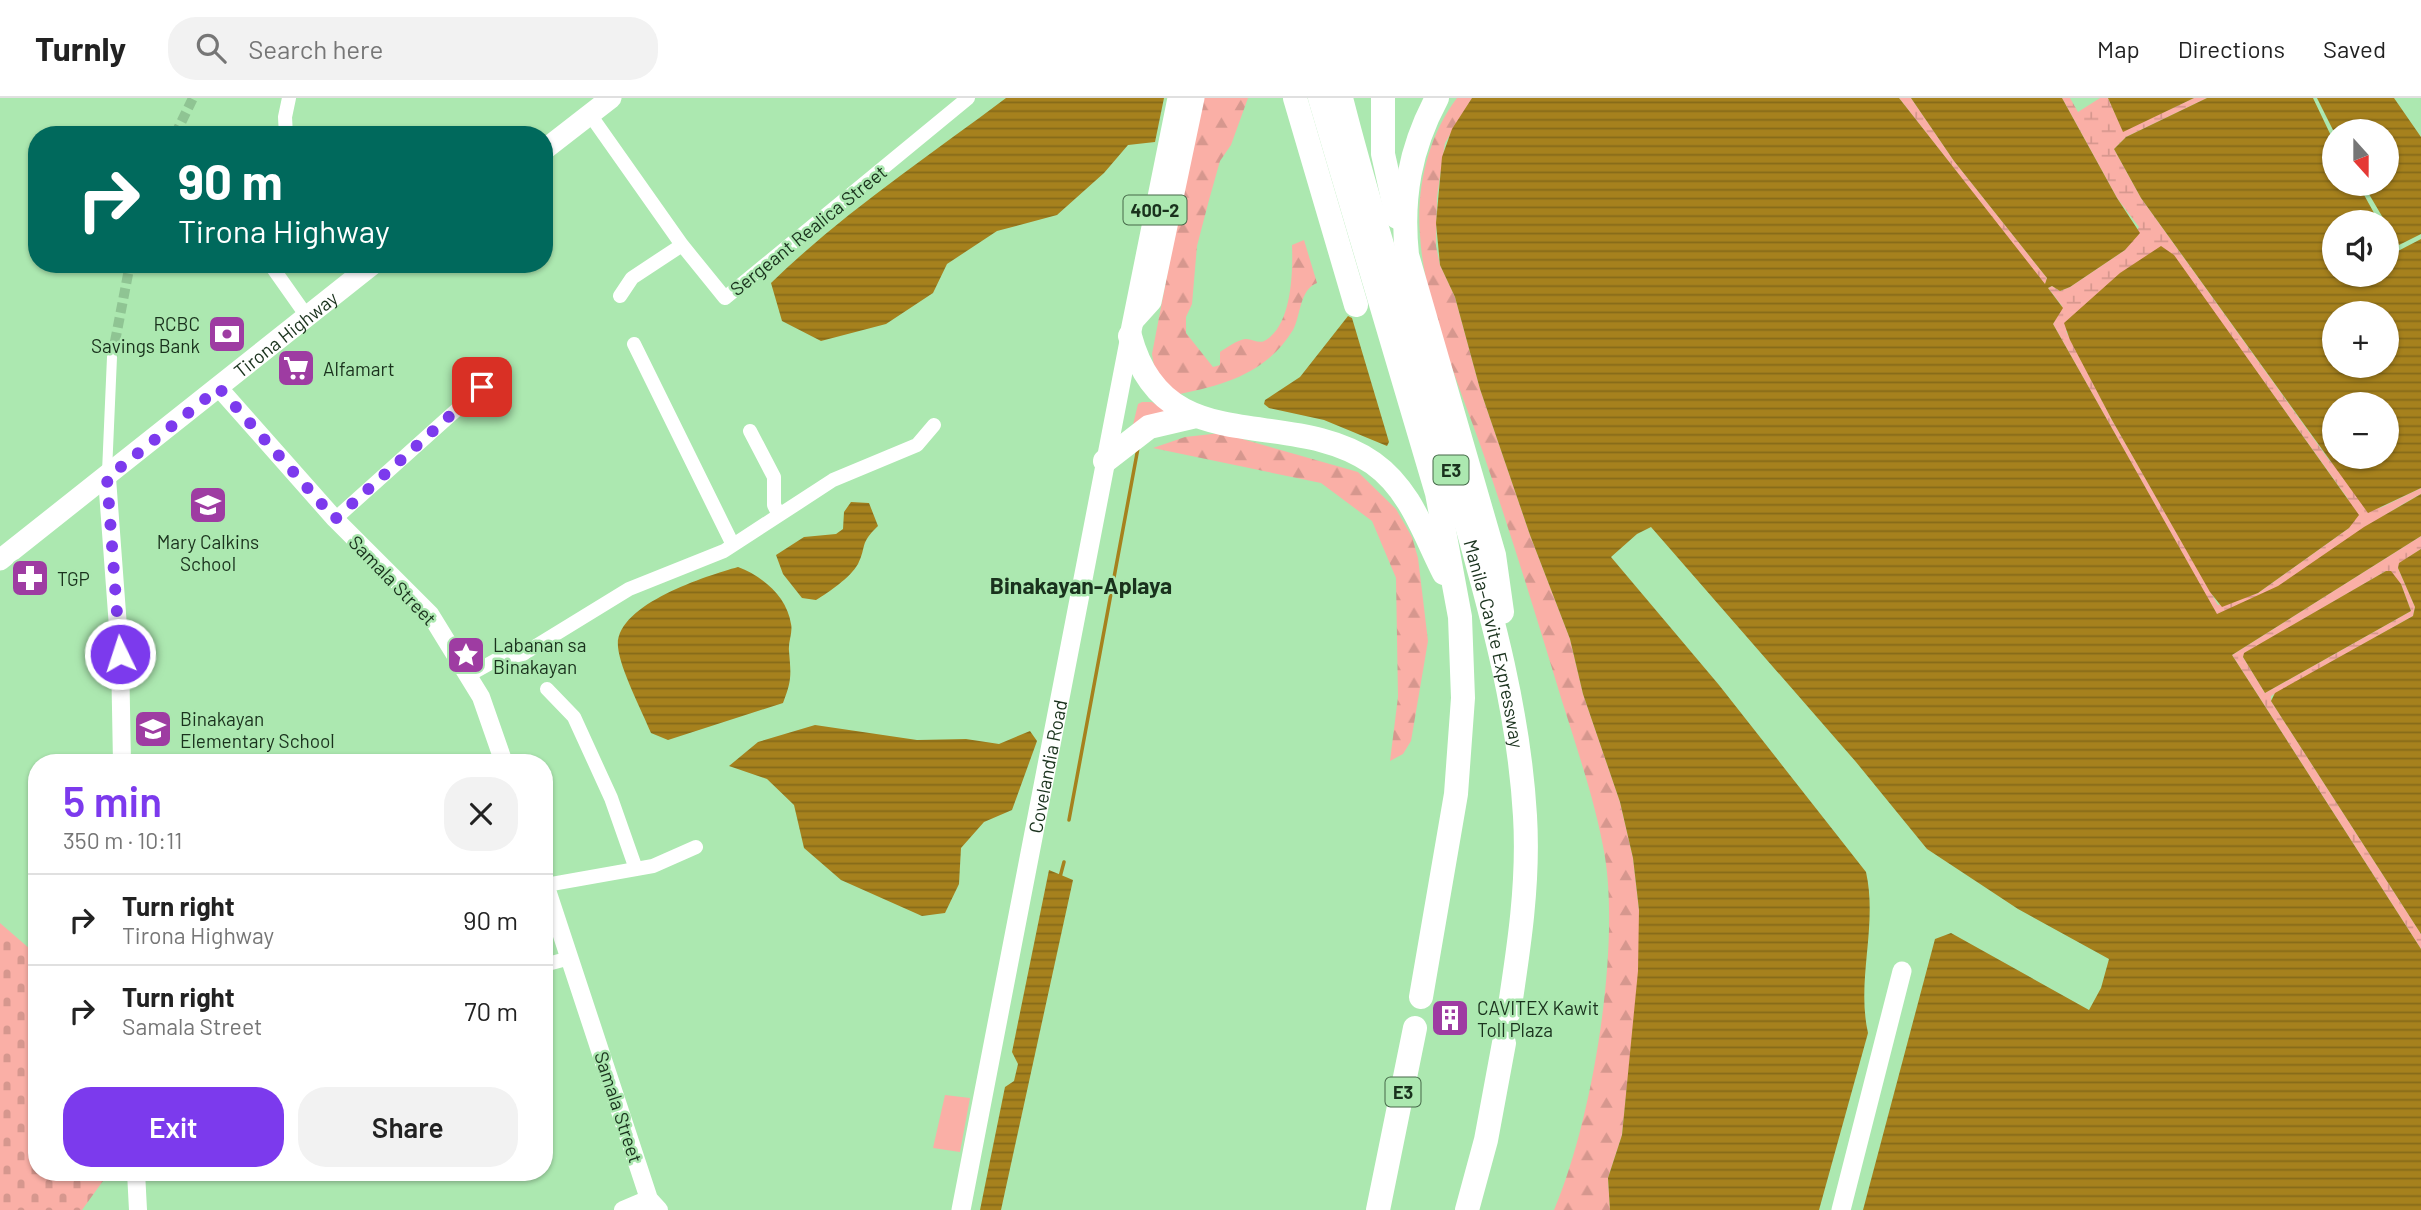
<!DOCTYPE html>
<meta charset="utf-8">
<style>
body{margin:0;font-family:Barlow,sans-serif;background:#f2f2f2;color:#222;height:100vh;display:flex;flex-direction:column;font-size:26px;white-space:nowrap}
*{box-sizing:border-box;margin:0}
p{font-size:23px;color:#767676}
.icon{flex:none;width:38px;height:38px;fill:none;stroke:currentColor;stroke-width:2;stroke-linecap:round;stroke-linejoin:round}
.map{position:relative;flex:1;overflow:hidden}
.panel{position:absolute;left:28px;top:656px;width:525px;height:427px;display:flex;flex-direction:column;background:#fff;border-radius:28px;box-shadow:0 2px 5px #0004}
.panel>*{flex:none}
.top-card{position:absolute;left:28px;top:28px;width:525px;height:147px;border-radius:28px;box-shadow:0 2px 5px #0004;background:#00695c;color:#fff;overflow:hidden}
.needle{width:46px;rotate:159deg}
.fabs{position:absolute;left:2322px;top:21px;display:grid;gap:14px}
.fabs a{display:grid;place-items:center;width:77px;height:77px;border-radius:50%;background:#fff;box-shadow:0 2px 5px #0004;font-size:35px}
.pin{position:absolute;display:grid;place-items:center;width:60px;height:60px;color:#fff;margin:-30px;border-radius:14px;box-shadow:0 4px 10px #0006}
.me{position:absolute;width:77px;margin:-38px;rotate:356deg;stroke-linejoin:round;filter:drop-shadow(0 0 5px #0008)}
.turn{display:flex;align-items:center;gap:24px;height:147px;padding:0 35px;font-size:32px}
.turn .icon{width:91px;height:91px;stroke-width:2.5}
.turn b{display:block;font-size:49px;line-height:60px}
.round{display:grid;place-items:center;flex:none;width:74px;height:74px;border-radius:28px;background:#f2f2f2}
.head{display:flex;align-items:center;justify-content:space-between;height:119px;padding:0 35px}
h1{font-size:42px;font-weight:600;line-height:52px;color:#7c3aed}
.primary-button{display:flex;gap:14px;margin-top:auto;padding:14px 35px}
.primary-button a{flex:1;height:80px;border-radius:28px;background:#7c3aed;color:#fff;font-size:28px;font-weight:600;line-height:80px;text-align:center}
.primary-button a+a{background:#f2f2f2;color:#222}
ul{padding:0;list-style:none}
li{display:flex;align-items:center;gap:21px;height:91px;padding:0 35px;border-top:2px solid #e0e0e0}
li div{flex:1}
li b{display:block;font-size:26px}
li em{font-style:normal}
header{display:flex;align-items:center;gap:42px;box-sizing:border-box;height:98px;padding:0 35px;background:#fff;border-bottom:2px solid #e0e0e0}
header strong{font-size:33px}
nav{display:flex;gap:38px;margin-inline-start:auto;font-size:24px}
.search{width:490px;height:63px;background:#f2f2f2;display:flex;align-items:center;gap:18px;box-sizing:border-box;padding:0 24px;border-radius:28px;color:#767676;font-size:26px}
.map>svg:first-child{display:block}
.green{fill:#faafa6}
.forest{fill:url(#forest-firs)}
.wetland{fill:url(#wetland-marsh);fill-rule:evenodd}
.cemetery{fill:url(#cemetery-stones)}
.water{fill:url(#water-rules);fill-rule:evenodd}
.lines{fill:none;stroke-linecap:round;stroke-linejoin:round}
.stream{stroke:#a6811d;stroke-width:3.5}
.pedestrian-tunnel{stroke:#8fc493;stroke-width:10;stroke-dasharray:10 5;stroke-linecap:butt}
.pedestrian{stroke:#fff;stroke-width:10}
.minor{stroke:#fff;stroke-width:14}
.tertiary{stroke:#fff;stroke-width:18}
.secondary{stroke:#fff;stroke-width:19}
.primary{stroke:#fff;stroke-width:21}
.motorway{stroke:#fff;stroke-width:24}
.route{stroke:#7c3aed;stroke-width:12;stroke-dasharray:0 21.6}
.labels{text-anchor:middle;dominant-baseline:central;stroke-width:5;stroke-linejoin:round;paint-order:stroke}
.shield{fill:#ace8b0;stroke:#466949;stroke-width:2}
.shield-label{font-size:18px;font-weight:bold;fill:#1a321d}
.street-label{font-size:19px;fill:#1a321d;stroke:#ace8b0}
.poi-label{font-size:19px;fill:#1a321d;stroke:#ace8b0;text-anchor:start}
.quarter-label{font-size:23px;font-weight:bold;fill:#1a321d;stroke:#ace8b0}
</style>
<header>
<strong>Turnly</strong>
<div class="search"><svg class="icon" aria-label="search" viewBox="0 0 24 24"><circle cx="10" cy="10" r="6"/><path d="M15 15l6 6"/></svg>Search here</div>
<nav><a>Map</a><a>Directions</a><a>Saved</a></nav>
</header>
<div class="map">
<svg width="2421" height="1112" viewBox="0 0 2421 1112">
<defs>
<pattern id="forest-firs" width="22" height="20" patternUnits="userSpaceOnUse" patternTransform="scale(1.75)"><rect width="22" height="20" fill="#faafa6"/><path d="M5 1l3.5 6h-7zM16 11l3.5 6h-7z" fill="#d6978e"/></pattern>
<pattern id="wetland-marsh" width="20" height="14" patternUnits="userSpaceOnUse" patternTransform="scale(1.75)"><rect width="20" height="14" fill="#faafa6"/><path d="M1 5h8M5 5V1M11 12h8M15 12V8" fill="none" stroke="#d6978e"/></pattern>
<pattern id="cemetery-stones" width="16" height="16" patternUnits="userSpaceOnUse" patternTransform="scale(1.75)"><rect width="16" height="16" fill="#faafa6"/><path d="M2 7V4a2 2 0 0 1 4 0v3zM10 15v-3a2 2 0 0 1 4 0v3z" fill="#d6978e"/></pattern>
<pattern id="water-rules" width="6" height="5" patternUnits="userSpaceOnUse" patternTransform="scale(1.75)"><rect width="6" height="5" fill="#a6811d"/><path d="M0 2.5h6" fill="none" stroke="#866a19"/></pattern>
</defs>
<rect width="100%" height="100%" fill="#ace8b0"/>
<path class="green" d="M1142,304H1152L1167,314L1131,335L1138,306Z
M945,997L970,1000L960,1054L933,1050Z"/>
<path class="forest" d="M1201,0H1248L1231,47L1220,63L1209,102L1197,148L1192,206L1186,219V235L1213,269L1220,267V254C1226,250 1237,242 1245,241C1252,240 1259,247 1266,242C1292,226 1293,173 1292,147L1304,142L1317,185C1299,192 1301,218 1293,232C1266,276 1222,288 1174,297L1154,268L1152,256Z
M1457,0H1472L1445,45L1437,99L1436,148L1440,167L1455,199L1480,291L1530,437L1570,541L1583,596L1620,704L1633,760L1639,812V873L1622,1037L1608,1080L1610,1112H1554C1592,1023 1620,855 1605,759C1596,706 1578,654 1562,603C1536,518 1510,432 1481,349C1458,284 1424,206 1420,137C1416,90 1428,38 1457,0Z
M1221,335L1358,374L1396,411L1412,439L1418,460L1428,543L1411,643L1403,656L1390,663L1398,599L1396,480L1372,423L1321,385L1153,350L1185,339Z"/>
<path class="wetland" d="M1899,0H1911L1954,63L2047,180L2045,187Z
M2062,0H2070L2078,14L2100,0H2108L2123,33L2194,0H2207L2126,39L2114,51L2141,100L2329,362L2380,410L2421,390V396C2352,432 2292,494 2217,517L2053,226L2062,208L2048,190L2052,188L2060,193L2070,189L2125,152L2139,129L2117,100ZM2066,233L2244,256L2348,401L2349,430L2258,495L2218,507L2112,322Z
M2421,438V451L2400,465L2398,470L2415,509L2413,518L2271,598V603L2421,836V851L2232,557ZM2386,473L2401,486L2411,513L2265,595L2243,559L2245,555Z"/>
<path class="cemetery" d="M0,825L37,857V968L28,980L37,992V1074L108,1076L82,1112H0Z"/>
<path class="water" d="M1006,0H1164L1155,44L1128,47L1104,75L1057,117L997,133L947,166L933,195L886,226L821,243L782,223L771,185C843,115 926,60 1006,0Z
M1472,0H1899L2045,186L2047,180L1954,63L1911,0H2062L2117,100L2140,135L2125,152L2070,189L2060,193L2052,188L2048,190L2063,210L2053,226L2217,516L2278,488L2364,429L2421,396V438L2232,557L2421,851V1112H1863L1935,841L1951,835L2089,912L2101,890L2109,861L2018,811L1927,751L1856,664L1651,429L1637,436L1611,459L1719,587L1866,774C1878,828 1856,882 1868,935L1819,1112H1610L1608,1080L1622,1037L1638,873L1639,812L1633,760L1620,704L1583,596L1570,541L1530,437L1480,291L1455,199L1440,167L1436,125L1442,59L1452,31Z
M2108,0H2194L2123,34Z
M2207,0H2313L2334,44V86H2358L2379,124H2334V177H2387V137L2398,153L2421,141V390L2368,415L2141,100L2114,51L2126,39ZM2334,215H2387V268H2334ZM2334,306H2387V359H2334Z
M2317,0H2394L2421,39V136L2399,147L2363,86H2387V33L2334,34Z
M2161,148L2174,157L2359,417L2349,430L2258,495L2222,509L2210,494L2112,322L2070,242L2064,225L2120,175Z
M1348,218L1352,220L1389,344L1387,348L1324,322L1269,310L1264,306L1265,302L1300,279Z
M851,404L869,405L878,428C859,446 867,448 858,466C850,480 829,494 816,502L802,500L783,476L776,457L804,439L836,436L843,431L844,414Z
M2421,451V836L2271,603L2275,595L2413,518L2415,509L2398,470L2399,465Z
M738,469C762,478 787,498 791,526C793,534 788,544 789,553C791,577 792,582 783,605L668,642L651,635C642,613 620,571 618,549C614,507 706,478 738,469Z
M2386,473H2391L2401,486L2411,513L2265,595L2243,559L2244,555Z
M815,627L917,642L966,641L999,646L1030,633L1037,643L1012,712L984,724L961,750L959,786L945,815L922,818L841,782L804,750L794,707L767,681L729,668L758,644Z
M1049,772L1073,782L1001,1112H980L1005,989L1014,983L1018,966L1012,954Z"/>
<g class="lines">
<path class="stream" d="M1069,722L1138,350
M1060,779L1064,764"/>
<path class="pedestrian-tunnel" d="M175,37L193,0
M112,259L130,166"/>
<path class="pedestrian" d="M107,374L112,259"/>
<path class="minor" d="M591,18L682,147L725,200L968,0
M286,37L285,19L289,0
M270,166L306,217
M620,198L632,180L682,147
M634,246L733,447
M750,333L774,379V407L779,417
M335,421L482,289
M469,577L496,562L523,556L629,491L724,453L833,382L917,347L934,327
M547,591L574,619L611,700L636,771
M546,787L653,768L696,749
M544,867L570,860"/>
<path class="tertiary" d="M219,290L335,421L430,516L481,599L504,665
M107,380L120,556L122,665
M544,783L649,1101L659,1112
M136,1074L138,1112
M623,1112L649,1101"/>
<g class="secondary">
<path d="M1133,225L1152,204L1195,0"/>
<path id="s1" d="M961,1112L1130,238"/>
<path d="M1841,1112L1902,873"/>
</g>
<g class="primary">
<path d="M544,52L611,0"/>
<path d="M1130,238L1178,0"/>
<path id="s2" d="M0,462L373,166"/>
</g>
<g class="motorway">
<path d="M1295,0L1356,207"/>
<path d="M1320,0L1437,395L1460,519L1463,600L1456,696L1421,899"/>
<path id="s3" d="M1341,0C1377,141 1424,278 1464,417C1492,517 1519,614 1525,718C1529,784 1519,849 1509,914"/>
<path d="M1383,0V56L1397,119"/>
<path d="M1437,0C1410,50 1401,100 1407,157L1494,457L1502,514"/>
<path d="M1130,238C1164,366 1289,306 1373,365C1411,392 1424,436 1444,475"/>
<path d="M1105,363L1149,329L1196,318"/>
<path d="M1378,1112L1415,930"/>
<path d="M1467,1112L1486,1042L1504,945"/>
</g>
</g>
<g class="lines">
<path class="route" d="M120,556L107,380L219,290L335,421L482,289"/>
</g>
<defs>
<symbol id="bank-square" viewBox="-11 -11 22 22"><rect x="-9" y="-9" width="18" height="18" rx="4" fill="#9e3ca2" stroke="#ace8b0"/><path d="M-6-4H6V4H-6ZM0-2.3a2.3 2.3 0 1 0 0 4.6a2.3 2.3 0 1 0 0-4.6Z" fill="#fff"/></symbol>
<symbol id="supermarket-square" viewBox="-11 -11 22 22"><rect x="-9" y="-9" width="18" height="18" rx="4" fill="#9e3ca2" stroke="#ace8b0"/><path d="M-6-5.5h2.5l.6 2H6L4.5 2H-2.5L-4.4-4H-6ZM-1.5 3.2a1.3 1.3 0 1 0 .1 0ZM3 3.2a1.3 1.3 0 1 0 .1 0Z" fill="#fff"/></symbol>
<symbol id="school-square" viewBox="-11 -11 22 22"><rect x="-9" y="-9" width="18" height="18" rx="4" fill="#9e3ca2" stroke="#ace8b0"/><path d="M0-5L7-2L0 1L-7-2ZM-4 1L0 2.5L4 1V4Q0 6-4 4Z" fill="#fff"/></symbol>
<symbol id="pharmacy-square" viewBox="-11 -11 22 22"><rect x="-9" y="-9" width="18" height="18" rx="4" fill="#9e3ca2" stroke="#ace8b0"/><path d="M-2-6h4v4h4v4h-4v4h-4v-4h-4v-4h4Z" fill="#fff"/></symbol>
<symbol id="sight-square" viewBox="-11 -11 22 22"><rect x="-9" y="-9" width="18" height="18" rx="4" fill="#9e3ca2" stroke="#ace8b0"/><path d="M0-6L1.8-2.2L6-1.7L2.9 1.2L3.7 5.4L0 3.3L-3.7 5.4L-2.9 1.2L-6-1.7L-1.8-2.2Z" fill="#fff"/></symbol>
<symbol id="building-square" viewBox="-11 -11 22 22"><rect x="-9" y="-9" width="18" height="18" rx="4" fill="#9e3ca2" stroke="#ace8b0"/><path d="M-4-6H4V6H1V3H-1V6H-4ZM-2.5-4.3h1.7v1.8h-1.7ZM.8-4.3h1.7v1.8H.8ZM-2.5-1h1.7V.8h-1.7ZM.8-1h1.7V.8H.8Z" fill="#fff"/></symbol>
</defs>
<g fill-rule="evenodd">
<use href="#bank-square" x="205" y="214" width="44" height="44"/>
<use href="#supermarket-square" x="274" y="248" width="44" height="44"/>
<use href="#school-square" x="186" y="385" width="44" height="44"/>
<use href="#pharmacy-square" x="8" y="458" width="44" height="44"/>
<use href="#sight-square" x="444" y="535" width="44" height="44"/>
<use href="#school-square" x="131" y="609" width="44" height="44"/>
<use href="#building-square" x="1428" y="898" width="44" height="44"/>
</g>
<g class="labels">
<g class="shield">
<rect x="1123.5" y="97.5" width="63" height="29" rx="5"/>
<rect x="1433.5" y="357.5" width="35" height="29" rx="5"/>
<rect x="1385.5" y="979.5" width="35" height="29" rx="5"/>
</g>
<g class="shield-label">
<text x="1155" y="112">400-2</text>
<text x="1451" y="372">E3</text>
<text x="1403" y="994">E3</text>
</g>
<g class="street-label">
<text transform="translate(808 132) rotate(-39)">Sergeant Realica Street</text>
<text stroke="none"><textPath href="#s2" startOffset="364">Tirona Highway</textPath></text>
<text transform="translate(393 482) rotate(46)">Samala Street</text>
<text stroke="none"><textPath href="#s3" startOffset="567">Manila–Cavite Expressway</textPath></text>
<text stroke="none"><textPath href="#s1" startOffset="452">Covelandia Road</textPath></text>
<text transform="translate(619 1009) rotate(72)">Samala Street</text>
</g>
<g class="poi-label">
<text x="200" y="225" text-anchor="end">RCBC<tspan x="200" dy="22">Savings Bank</tspan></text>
<text x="323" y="270">Alfamart</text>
<text x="208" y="443" text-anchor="middle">Mary Calkins<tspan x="208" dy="22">School</tspan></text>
<text x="57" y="480">TGP</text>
<text x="493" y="546">Labanan sa<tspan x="493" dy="22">Binakayan</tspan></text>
<text x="180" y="620">Binakayan<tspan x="180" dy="22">Elementary School</tspan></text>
<text x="1477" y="909">CAVITEX Kawit<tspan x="1477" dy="22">Toll Plaza</tspan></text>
</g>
<g class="quarter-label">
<text x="1081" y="487">Binakayan-Aplaya</text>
</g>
</g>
</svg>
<div class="fabs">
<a><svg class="needle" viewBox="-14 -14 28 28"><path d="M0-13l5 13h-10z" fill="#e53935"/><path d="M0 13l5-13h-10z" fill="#767676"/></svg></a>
<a><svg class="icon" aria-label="sound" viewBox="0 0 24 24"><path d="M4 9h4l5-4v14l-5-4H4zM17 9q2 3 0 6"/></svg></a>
<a>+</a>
<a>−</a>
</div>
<div class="pin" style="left:482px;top:289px;background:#d93025"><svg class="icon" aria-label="arrive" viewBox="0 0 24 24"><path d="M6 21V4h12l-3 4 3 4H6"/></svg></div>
<svg class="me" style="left:120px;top:556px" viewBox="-20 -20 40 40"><circle r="17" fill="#7c3aed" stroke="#fff" stroke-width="3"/><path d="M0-11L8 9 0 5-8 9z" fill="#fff"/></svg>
<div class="top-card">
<div class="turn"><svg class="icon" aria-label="right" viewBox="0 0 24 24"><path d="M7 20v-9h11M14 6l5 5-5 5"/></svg><div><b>90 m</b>Tirona Highway</div></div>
</div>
<section class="panel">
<div class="head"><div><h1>5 min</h1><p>350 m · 10:11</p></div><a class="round"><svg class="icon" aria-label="close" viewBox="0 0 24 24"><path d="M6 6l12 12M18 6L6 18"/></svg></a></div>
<ul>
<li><svg class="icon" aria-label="right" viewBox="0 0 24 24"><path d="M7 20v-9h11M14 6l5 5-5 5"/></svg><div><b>Turn right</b><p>Tirona Highway</p></div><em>90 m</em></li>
<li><svg class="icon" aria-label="right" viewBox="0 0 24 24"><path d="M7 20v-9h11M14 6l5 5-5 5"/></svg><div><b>Turn right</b><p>Samala Street</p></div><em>70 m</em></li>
</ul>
<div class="primary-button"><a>Exit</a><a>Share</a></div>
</section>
</div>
